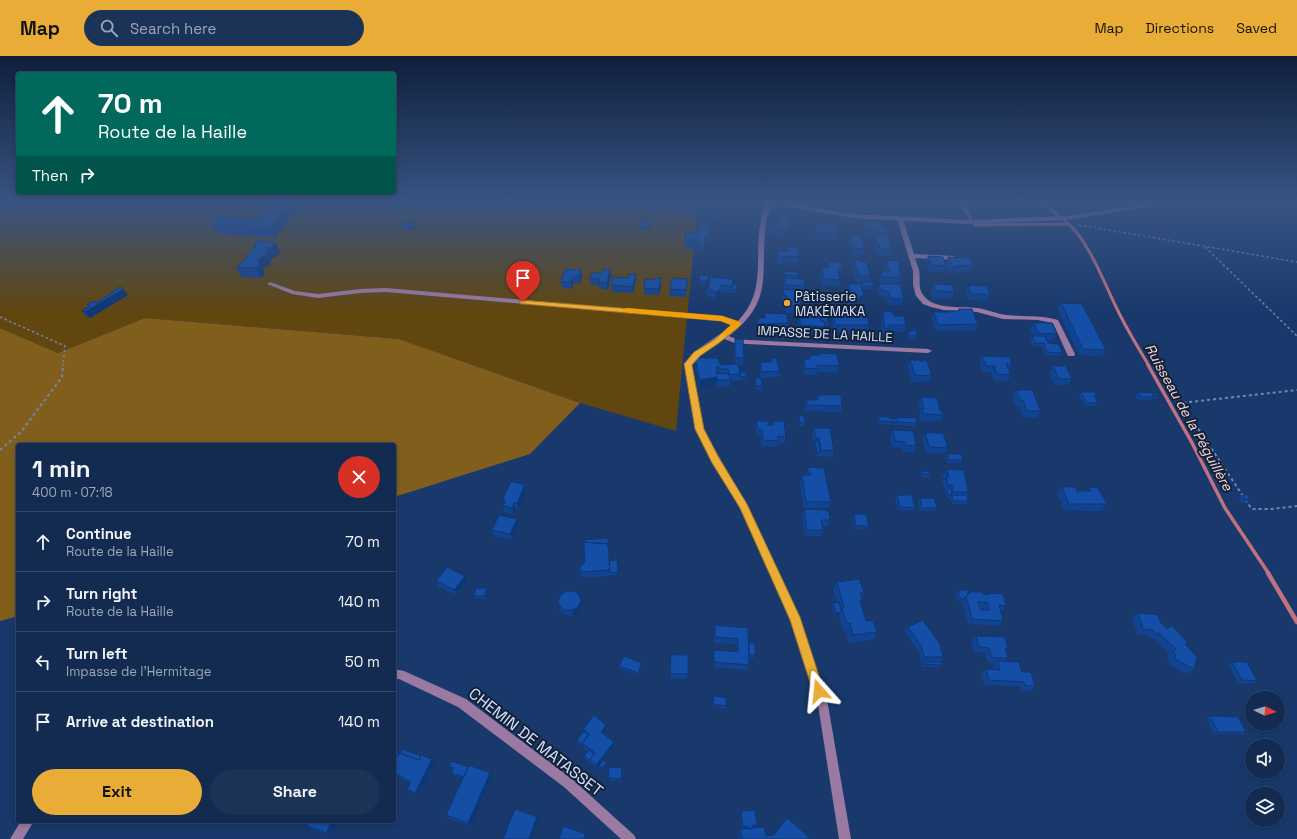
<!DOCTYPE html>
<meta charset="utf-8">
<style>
body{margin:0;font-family:"Space Grotesk",sans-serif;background:#1c3358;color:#f1f3f6;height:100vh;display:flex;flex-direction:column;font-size:15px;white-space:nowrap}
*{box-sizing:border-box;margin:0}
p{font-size:13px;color:#9da7b7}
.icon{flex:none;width:22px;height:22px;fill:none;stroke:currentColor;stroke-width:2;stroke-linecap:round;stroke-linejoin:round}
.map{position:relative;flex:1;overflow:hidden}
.side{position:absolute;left:16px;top:387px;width:380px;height:380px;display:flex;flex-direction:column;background:#132b51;border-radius:4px;box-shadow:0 2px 6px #0003,0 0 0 1px #324768}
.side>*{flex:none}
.top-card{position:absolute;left:16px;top:16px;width:380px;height:122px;border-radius:4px;box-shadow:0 2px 6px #0003,0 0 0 1px #324768;background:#00695c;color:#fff;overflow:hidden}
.needle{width:26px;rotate:95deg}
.fabs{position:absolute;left:1245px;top:635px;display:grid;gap:8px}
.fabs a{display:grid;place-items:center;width:40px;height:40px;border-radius:50%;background:#132b51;box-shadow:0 2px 6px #0003,0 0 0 1px #324768;font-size:20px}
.pin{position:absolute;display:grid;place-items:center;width:34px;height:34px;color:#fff;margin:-41px -17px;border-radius:50% 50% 50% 0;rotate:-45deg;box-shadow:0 0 4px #0007}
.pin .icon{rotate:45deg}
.me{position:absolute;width:44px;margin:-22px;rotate:342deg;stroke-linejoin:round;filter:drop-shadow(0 0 3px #0008)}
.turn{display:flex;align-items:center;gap:14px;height:84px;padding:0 16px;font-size:18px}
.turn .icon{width:52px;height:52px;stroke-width:2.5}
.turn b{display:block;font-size:28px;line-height:34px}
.then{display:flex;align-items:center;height:38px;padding:0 16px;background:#0003;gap:8px;font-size:15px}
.round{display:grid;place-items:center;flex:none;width:42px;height:42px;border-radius:21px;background:#1c3358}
.headline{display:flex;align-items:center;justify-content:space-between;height:68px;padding:0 16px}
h1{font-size:24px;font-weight:700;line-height:30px}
.button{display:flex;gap:8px;margin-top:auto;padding:8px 16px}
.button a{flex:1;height:46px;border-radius:24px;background:#e8ac37;color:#111;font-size:16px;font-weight:700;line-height:46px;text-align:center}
.button a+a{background:#1c3358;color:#f1f3f6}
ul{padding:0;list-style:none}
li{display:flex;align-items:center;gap:12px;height:60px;padding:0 16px;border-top:1px solid #324768}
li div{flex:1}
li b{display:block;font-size:15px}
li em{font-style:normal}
header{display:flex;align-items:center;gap:24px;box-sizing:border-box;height:56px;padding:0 20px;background:#e8ac37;color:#111}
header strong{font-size:19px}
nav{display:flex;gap:22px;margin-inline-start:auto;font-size:14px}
.search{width:280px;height:36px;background:#1c3358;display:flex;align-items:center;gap:10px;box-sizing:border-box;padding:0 14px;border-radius:22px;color:#9da7b7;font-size:15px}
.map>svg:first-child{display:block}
.green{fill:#61460f}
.forest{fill:#815e1b}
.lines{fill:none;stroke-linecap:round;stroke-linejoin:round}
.stream-far2{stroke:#c1717f;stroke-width:3}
.stream-far1{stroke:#c1717f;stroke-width:3.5}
.stream{stroke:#c1717f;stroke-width:4.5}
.path-far1{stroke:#7088b0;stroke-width:1.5;stroke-dasharray:2.5 2.5;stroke-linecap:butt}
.path{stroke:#7088b0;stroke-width:2;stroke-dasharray:3 3;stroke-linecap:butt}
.minor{fill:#9a7aa2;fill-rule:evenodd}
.tertiary{fill:#9a7aa2;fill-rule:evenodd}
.wall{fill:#114390;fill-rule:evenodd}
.shaded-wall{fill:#0e3775}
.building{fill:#144ea7;stroke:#0e3775;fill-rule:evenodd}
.route{fill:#e8ac37;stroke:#977024}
.slow{fill:#f59e0b}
.poi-dot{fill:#e8ac37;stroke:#132138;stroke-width:1.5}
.labels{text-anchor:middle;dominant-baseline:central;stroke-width:4;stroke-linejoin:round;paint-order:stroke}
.poi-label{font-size:13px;fill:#d3e2fc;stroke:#132138;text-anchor:start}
.street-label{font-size:13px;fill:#d3e2fc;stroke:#132138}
.water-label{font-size:14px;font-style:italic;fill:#f7d6d5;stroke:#132138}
.near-street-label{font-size:16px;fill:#d3e2fc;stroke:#132138}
</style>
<header>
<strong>Map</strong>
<div class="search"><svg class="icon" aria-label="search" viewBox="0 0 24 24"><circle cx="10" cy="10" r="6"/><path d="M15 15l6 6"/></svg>Search here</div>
<nav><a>Map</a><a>Directions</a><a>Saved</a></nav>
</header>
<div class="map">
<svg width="1297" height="783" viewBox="0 0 1297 783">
<rect width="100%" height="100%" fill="#19396c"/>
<path class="green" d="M0,146H665L697,159L676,375L580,347L399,283L145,262L58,297L0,272Z"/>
<path class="forest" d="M145,262L399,283L580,347L530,398L394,441V389H18V560L0,565V272L58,297Z"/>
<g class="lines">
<path class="stream-far2" d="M960,146L971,163
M1042,146L1058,159
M1065,165C1089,183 1105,230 1119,257C1128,275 1139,293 1149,310
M975,169L1069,168"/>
<path class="stream-far1" d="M1148,309L1191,385L1225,452L1269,518"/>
<path class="stream" d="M1268,517L1297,566"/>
<path class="path-far1" d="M1079,169L1297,206
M1205,191L1297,280
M0,261L65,290L63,310"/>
<path class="path" d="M0,394L21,376L62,321L63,309
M1243,440L1181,347L1297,334
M1245,444L1252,453H1272L1297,450"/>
<path class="minor" d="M766,146H772C770,153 767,160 766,167C759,218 776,243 729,280L736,283L747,284L928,293L932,295L928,297L747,288L735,287L724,283L699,300L692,308L703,373L747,449L801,564L828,649L851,783H839L818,649L791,564L740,453L695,373L684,308L694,296L733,269L721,265L386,236L360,237L318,242L292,238L267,228L270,226L295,235L318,238L360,233L386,232L721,261L737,266C764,239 756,210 759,176C760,166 763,156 766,146Z
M900,161L903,163L914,198L954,200L957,202L954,204L915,202C916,206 918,210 919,214C921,223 917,232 924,240C935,254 960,250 977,252C987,253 996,258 1007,259C1024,261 1041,259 1058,264L1075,298L1074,300H1068L1053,267L1038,264L1003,263L977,256L944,254L931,251L923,248L916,240L913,229V215L897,163Z
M394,613L404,615L466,643L572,723L634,779L636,783H621L564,731L458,651L399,623H394Z
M21,765H34L23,783H10Z"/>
<path class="tertiary" d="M762,146H778L853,158L966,164L1066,160L1161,146H1178L1066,164L966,168L853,162Z"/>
</g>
<path class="wall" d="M260,146H299L296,151L297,153L275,182L216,177L211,168L257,163L256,161L267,148L260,147Z
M693,146H706V148L693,147Z
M842,146H862V147L860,154L843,153Z
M874,146H886L885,149L875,148Z
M687,152L685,157L679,156V153Z
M722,156L721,162L713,161V158Z
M778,159L789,160L786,179L772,178L774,168H776L777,167Z
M863,165L880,171L887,177L886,180L890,186L889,188L893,193L891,200L878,199L877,195L875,193V186L876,183H875L874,180H864L862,171Z
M414,167L415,171L413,174L402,173L401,170Z
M815,168L836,177L834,184L812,182Z
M651,169L650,174L639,173V170Z
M686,176L709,180L708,187H704V194H699L698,191V193H684Z
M851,180L865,193L863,199H852L849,186Z
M275,186L280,196L277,200L273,201L271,204V206L270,209L265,211L263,214L265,217L261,222L241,221L236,212L247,201V199L252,195L254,193L253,190Z
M788,191L798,201L797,208L784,206L783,208H777V201L778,195H787Z
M928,200L946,210L944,216H929L926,207Z
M948,201L973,210L970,216H955V217H949L946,208Z
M854,203L863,206L870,220L869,226L873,230L872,233H862L861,229L862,226H856L852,210Z
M886,204L903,219L901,225H898L897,228L880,227L879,222L881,216H885L884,211Z
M828,206L842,212L840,219V224L839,230H822L821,218L822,211L827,212Z
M581,214L582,221L580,227L573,228L572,233L562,232L561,226Z
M784,215L798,220V223L783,222Z
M636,218V224L633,237L612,236L611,229L628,222Z
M700,219L709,220V226L704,229L699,228Z
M611,220L608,234L599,232V229H591L590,222Z
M784,222L805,230L804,234L784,232Z
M733,227L737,230L736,237L720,236L719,241L716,243L706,239V232Z
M848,228L864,238L862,244L854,252L844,247L846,240L848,238L846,235Z
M879,228L904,243L901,249H888L887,242L879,240L877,234Z
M933,228L955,236L952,243L933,242L931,235Z
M661,229L659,239L644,238V232Z
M968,229L990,238L987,245L968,244L965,236Z
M687,230L686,241L669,240L670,233Z
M783,233L801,251L800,258L786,257L785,246H782V240Z
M128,239L90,262L87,261L82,255L89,251L87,249Z
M1061,247L1106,294L1102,300L1079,299L1057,253Z
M826,250L832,259L831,262H828V269H825L824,277L799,276L798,266L799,263L808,262V260H819V258H826L825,253Z
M959,253L978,268L975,275H935L932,262L934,256H948V255H958Z
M764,257L788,267L787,274H758L757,268L758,262H764Z
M883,257L894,260L906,269L904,276L889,275L888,279L882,278L881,263Z
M833,258L853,261L854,259L869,269L867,276L833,275L832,265Z
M1034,267L1057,278L1053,284H1046L1048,287L1062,297L1060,300L1046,299L1042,290H1033L1030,283L1032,280H1033L1030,273Z
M912,272L917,280L916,283H908L907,279L908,275H911Z
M735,283L744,302L743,309H738L740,316L747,320L746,324L730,325V330L717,331V328L700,331L695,309V302L720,309L735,308Z
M819,297L839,310L837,317L817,316L816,319H804L803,309L804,303H808L809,300L819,299Z
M982,300L1012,308L1009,314L1011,319L1007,325H994L991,318L992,316H983L979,307Z
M772,302L780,315L779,321L760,322V313L761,306H771Z
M910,304L921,306L922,304L932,320L929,326H912L908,311Z
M1053,310L1072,323L1068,329H1055L1049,317Z
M755,322L762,330L761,334L755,333Z
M1016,334L1041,355L1037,362L1023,361L1019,351H1016L1012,340Z
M1081,336L1097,340L1096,342L1098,347L1096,350H1085L1079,339Z
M1138,336L1158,339L1156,342H1152L1151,344H1138L1136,339Z
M818,339L842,350L841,356L805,355V351L806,344H816Z
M921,341L940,355L943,359L940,365H920L919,360L920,357L918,348Z
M799,359L805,367L804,370H799L798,362Z
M879,360L890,363H896L897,361L917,367L915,370L878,368L877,364Z
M756,365L768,368H773V365L786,381L784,387H778L777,391L761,390V380H757L755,371Z
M814,372L834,395L832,401L817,400L812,378Z
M893,374L916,390L914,396H903L902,392L892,391L890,381Z
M925,377L948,392L944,398L926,397L922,383Z
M947,398L963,404L961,407H947L946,401Z
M808,411L831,446L829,452H804L800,425L802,419H806Z
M947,413L968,436L967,439L968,445L967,448H952L950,442H947L941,421L942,418H944Z
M921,415L930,418L928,421H921L920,418Z
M525,429L526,435L518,453H516L513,458L504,456L503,450L505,447L503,442Z
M1062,431L1078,436L1079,435H1086L1089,431L1107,448L1101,455L1064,454L1057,437Z
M897,439L915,452L914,455L898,454L895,442Z
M1242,439L1250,443L1246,446H1241L1239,442Z
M920,442L937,452L935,455H920L918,445Z
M804,453L830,464L828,470H822L823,474L821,480H805L802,459Z
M854,458L869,470L867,473H855L853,461Z
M517,463L519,469L512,484L494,480L492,474Z
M608,482L610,516L617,504L618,519L583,522L580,518L579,512Z
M436,525H467L457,539L439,531Z
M837,526L864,536L862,540V542L860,546L866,565L877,576L873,584L849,587L846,575L843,576L839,559L835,560L832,550L833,547L837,546L833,534Z
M486,532L487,535L486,543L475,542L474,540Z
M958,534L968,538L983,537L987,539L989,537L1006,550L1002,555H1001L1003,565L999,570L968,568L962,546L958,545L956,537ZM980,552H983L984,554H981Z
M559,549L582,550L579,557L573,560L565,559L560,554Z
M1138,557L1161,567L1167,573L1186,589L1194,613L1187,618L1168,608L1169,604L1166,600L1169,598L1153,582L1150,583L1147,579L1137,578L1132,563Z
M715,569L749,587L755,600L754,602H749V609L747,614L714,611L713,599L714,594L737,596L736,588L714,587V575Z
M908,571L943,601L940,606L942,609L940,611H922L921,608L923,606H921L919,596L905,576Z
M976,580L1008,592L1006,595L1008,602L1004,606L1022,616L1035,630L1030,635H1020L1019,630L984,629L981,618L986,613H994L993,610L996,607H988L985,597L974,596L971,585Z
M671,599L688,618L687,623H670Z
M1232,606L1257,625L1253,627H1238L1228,608Z
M642,607V609L638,619L620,613L619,610Z
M714,640L726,650L725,652L713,650Z
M1210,660L1246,676L1242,678H1214L1206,663Z
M583,673L607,674L604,678L614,686V690L603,705L607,707V709L603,714L599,712V710L597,713L584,702V700L588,695L577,686V684L584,675Z
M432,703L436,707L419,740L408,735L406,733L410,727L394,719V707Z
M449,711L492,721L471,770L449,763L446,759L463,723L453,719L451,717L453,713H451Z
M622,714V725L609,724L608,722Z
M741,755L757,769L756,770L753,771V772L766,780L810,783H739L738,778L740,773H747V771H742L741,757Z
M309,765H339L331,780L312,773L307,770Z"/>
<path class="shaded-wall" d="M291,146H299L296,151L297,153L275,182L271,172Z
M414,167L415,171L413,174L412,171Z
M275,186L280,196L277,200L273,201L271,204V206L270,209L265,211L263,214L265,217L261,222L256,212L257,206L269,192Z
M581,214L582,221L580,227L579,221Z
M610,214L611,220L608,234L607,227Z
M636,218V224L633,237V231Z
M573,221V228L572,233L571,226Z
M661,222V229L659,239V233Z
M709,223V226L704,229L705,225Z
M721,229L719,241L716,243V236Z
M123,233L128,239L90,262L85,256Z
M864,238L862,244L854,252L856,245Z
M717,321V328L700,331V324Z
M525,429L526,435L518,453L517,447Z
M514,447L516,453L513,458L512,452Z
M517,463L519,469L512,484L510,478Z
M465,520L467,525L457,539L454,534Z
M486,532L487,535L486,543L485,540Z
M581,545L582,550L579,557L573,560L572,554Z
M840,556L839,559L835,560L836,557Z
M642,607V609L638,619V617Z
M606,669L607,674L602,680L601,676Z
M614,686V690L597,713L596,709Z
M432,703L436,707L419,740L415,737Z
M607,707V709L603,714L602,712Z
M490,717L492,721L471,770L468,767Z
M537,761L539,764L532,783H529Z
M332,765H339L331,780L326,777Z
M586,778L587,781L586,783H584Z"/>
<path class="building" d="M268,146H275L264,161H256Z
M275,146H291L271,172L211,168L218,160L261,164Z
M845,146H862V147H845Z
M681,148L687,149L685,154L679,153Z
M714,155L722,156V158H713Z
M778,159L789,160L787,173L773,171L774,168H776L778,166Z
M640,165L651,166L650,171L639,170Z
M863,165L879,166L880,171H886L887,177L877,176L876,174H865Z
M403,167H414L412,171L401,170Z
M699,168H709V180H705L704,188H699V184H691V187L685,186L686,176L699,177Z
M815,168L826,169V168L836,169V177L814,176Z
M851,180H862L865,193L853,192Z
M876,180H888L890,186L889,187L893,193H880L879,188L876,187Z
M258,185L275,186L272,191L269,192L265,196L267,197L266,200L261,201L257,206L260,207L256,212H236L248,200L247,199L250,196L252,195L256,190H253Z
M691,187L698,188V190H690Z
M788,191H797L798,201L784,200V201H778V195H788Z
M928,200L943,201L946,210L931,209Z
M948,201L970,202L973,210L957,209V211L951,210Z
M854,203L862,204L863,206H867L870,220H858Z
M886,204L899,205L900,217H902L903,219H899L900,222L882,221L881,216H889Z
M828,206H841L842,212H838L840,224L824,223L822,211L829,212Z
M565,213L581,214L579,221H573L571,226H561Z
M603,213L610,214L607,227L599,226V223L590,222L592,217H602Z
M784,215L798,216V220L784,219Z
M629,218H636L633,231L611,229L613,221L628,222Z
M700,219L709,220V223L705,225H699Z
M710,221L733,223L732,230L721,229L720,234L716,236L706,232L709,231Z
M655,222H661L659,233L644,232L645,223L655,224Z
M675,222L688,223L686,234L670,233L671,224Z
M784,222L804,223L805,230L785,229Z
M862,226H874L873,230H863Z
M733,227L737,230V234L732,233Z
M848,228H860L864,238L856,245L846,240L851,235Z
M879,228H900L904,243L890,242L889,236L881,234Z
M933,228L952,229L955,236L936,235Z
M968,229L987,230L990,238H971Z
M120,231L123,233L85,256L82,255L90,250L87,249L93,245L96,247Z
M783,233L799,234L801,251L787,250V240L784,239Z
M1061,247L1082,248L1106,294L1083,293Z
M826,250H831L832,259H827Z
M959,253H972L978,268L938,269L934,256H949L948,255H959Z
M885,255L893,256L894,260H904L906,269H889L890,272H884L883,257Z
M764,257L787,258L788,267L758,268V262H765Z
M819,258H827L828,266H825L824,265H821V260H819Z
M833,258L854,261V259H867L869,269H835Z
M808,260H821V265H824L825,271L800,269V262H809Z
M1034,267H1052L1057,278L1038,277Z
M912,272H915L917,280H910L908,275H914Z
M1032,280H1045L1048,287L1059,288L1062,297L1047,296L1044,287H1035Z
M735,283H743L744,302H735Z
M819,297L837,298L839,310L817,309L818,313L805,312L804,303H810V299H820Z
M982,300L1009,301L1012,308H1006L1011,319L997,318L994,312H996L995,310H986Z
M695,302H718L720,309L738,308L741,318L729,319L728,313H719V311H716L717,318L729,317L730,324H718L717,321L700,324Z
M772,302H776L780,315L761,316V306H772Z
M910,304H919L922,306V304L927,305L932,320L915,319Z
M1053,310H1066L1072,323H1059Z
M740,316H746L747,320L740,321Z
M755,322H761L762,330H756Z
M1016,334H1032L1041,355H1027L1023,344H1020Z
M1081,336H1095L1097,340L1094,339L1098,347H1087Z
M1138,336L1157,337L1158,339H1152L1153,341H1141Z
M818,339H841L842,350L807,349L806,344H818Z
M921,341L937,342L940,355H942L943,359L923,358L922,353H924Z
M799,359L804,360L805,367H800Z
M879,360L890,361V363H898L897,361L916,362L917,367L879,365Z
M756,365H768V369H774L773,365H784L786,381L778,380V385L763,384L762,374L758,373Z
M814,372H830L834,395L821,394L819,382H816Z
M893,374L913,375L916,390L905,389V386L895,385Z
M925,377H943L948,392L929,391Z
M815,385H818L820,397H817Z
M947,398H961L963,404H949Z
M808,411L824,412L831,446H806L802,419H811V417H808Z
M947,413L964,414L968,436H953L952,429H948L946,421H949Z
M921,415H929L930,418H922Z
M942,418H945L946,421L944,424Z
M511,425L525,429L517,447H514L512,452L503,450L505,445L503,442Z
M1062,431H1075L1078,437L1079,435H1091L1089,431L1098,432L1107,448H1069Z
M947,432H950L952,439H948Z
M897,439H912L915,452L900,451Z
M952,439H967L968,445H953Z
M1242,439H1248L1250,443H1244Z
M920,442H934L937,452H922Z
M804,453L826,454L829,456L830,464H821L823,474H807Z
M854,458H866L869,470H856Z
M499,459L517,463L510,478L492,474Z
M608,482V491V488L584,486V484Z
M584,486L608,488L610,514L582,516L579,512L585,506Z
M617,504L618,516L610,517L609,505Z
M447,511L465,520L454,534L436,525Z
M859,523L864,536L860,537L862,542L860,545L866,565H873L877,576L853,579L850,567L847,568L842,552L844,551L837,526Z
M476,532H486L485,540H474Z
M958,534H968V538L964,543L960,542Z
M566,535H572L578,537L581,545L578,551L572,554H564L559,549L558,544L561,539Z
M971,536H982L983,538L989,539V537L1003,538L1006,550L999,549L1003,565L972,563L966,540ZM978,546H987L990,554H981Z
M839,546L841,554L840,556L836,557L833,547Z
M1138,557L1158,559L1161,567L1167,573L1172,570L1188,587L1185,588L1197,601L1194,613L1175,603L1176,598L1173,595L1176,593L1159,577L1157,578L1153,574L1143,573Z
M923,564L940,588L943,601H924L922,591L908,571Z
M715,569L748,572L749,609L714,606V594L738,596V583L715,581Z
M976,580L1005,581L1008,592H1005L1008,602H992L989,592L979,591Z
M749,587H755V600L749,599Z
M671,599H688V618H670Z
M624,600L642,607L638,617L619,610Z
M998,605L1019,606L1022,616H1031L1035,630H1025L1024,626L989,624L986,613L1000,614Z
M923,606H941L942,609L924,608Z
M1232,606H1247L1257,625L1242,624Z
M714,640L726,642V650L713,648Z
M594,659L606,669L601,676L614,686L596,709L590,703L595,697L582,687L589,678L583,673Z
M1210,660L1238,661L1246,676H1218Z
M584,675L589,679L582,687L583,689L577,684Z
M402,693L421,700L419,704L400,697Z
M589,694L594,698L590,703V705L584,700Z
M399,697L419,704L421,699L432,703L415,737L407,733L411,726L394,717V707Z
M603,704L607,707L602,712L599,710Z
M452,705L468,711L464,721L451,717L454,712L449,711Z
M469,709L490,717L468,767L446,759Z
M609,711L622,712L621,723L608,722Z
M410,726H411L407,733L409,735L406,733Z
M515,753L537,761L529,783H503Z
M755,754L757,769H753V772L748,773L747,770H743L741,755Z
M787,762L810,782V783H742L740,773L764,771L766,780L774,779Z
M309,765H332L326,777L307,770Z
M563,770L586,778L584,783H559Z"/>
<linearGradient id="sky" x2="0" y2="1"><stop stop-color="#0e1f3b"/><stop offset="0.57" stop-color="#385483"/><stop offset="1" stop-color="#385483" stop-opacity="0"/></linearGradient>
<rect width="1297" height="256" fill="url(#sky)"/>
<path class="route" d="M520,244L722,260L740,266V270L719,287L700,300L692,309L704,373L719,402L747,448L800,561L824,635L823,639L819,641L814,639L790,564L740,452L712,407L695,373L684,308L694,296L714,284L731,269L721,265L523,248H520Z"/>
<path class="slow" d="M626,252L722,260L740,266L741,268L726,280L722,277L731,269L721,265L623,256L622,255Z"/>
<circle class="poi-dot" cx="787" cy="247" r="4"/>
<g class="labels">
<g class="poi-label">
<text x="795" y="240">Pâtisserie<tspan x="795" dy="15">MAKÉMAKA</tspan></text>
</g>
<g class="street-label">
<text transform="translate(825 278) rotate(3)">IMPASSE DE LA HAILLE</text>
</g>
<g class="water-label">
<text transform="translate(1189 361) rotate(61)">Ruisseau de la Péguillère</text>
</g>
<g class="near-street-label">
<text transform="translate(536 686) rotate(38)">CHEMIN DE MATASSET</text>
</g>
</g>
</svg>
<div class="fabs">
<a><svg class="needle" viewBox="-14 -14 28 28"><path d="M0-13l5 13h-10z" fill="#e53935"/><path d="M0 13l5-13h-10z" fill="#9da7b7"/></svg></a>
<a><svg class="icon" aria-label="sound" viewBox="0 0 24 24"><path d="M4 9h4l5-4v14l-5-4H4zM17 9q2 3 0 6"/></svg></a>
<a><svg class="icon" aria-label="layers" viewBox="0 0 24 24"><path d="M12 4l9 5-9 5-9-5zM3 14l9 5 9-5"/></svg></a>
</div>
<div class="pin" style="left:523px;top:246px;background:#d93025"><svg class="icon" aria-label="arrive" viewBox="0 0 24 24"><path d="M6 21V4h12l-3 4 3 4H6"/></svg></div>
<svg class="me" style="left:819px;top:635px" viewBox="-20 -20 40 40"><path d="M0-17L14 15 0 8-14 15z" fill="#e8ac37" stroke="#fff" stroke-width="4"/></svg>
<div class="top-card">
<div class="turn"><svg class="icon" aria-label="ahead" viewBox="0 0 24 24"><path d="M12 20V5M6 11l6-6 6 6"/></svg><div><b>70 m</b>Route de la Haille</div></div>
<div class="then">Then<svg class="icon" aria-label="right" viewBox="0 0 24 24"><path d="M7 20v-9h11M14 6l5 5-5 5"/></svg></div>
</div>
<section class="side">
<div class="headline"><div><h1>1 min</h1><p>400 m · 07:18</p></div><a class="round" style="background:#d93025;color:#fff"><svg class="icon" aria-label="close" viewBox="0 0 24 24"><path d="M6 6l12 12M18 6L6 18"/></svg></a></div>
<ul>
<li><svg class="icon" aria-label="ahead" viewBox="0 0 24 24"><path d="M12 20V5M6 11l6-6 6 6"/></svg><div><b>Continue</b><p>Route de la Haille</p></div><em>70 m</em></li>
<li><svg class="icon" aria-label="right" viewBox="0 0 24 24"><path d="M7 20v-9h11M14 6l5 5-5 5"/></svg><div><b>Turn right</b><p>Route de la Haille</p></div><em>140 m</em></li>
<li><svg class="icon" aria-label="left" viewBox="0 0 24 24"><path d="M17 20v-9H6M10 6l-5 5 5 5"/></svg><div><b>Turn left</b><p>Impasse de l'Hermitage</p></div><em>50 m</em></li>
<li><svg class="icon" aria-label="arrive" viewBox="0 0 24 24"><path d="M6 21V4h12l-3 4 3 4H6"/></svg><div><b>Arrive at destination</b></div><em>140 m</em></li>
</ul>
<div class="button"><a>Exit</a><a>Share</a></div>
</section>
</div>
